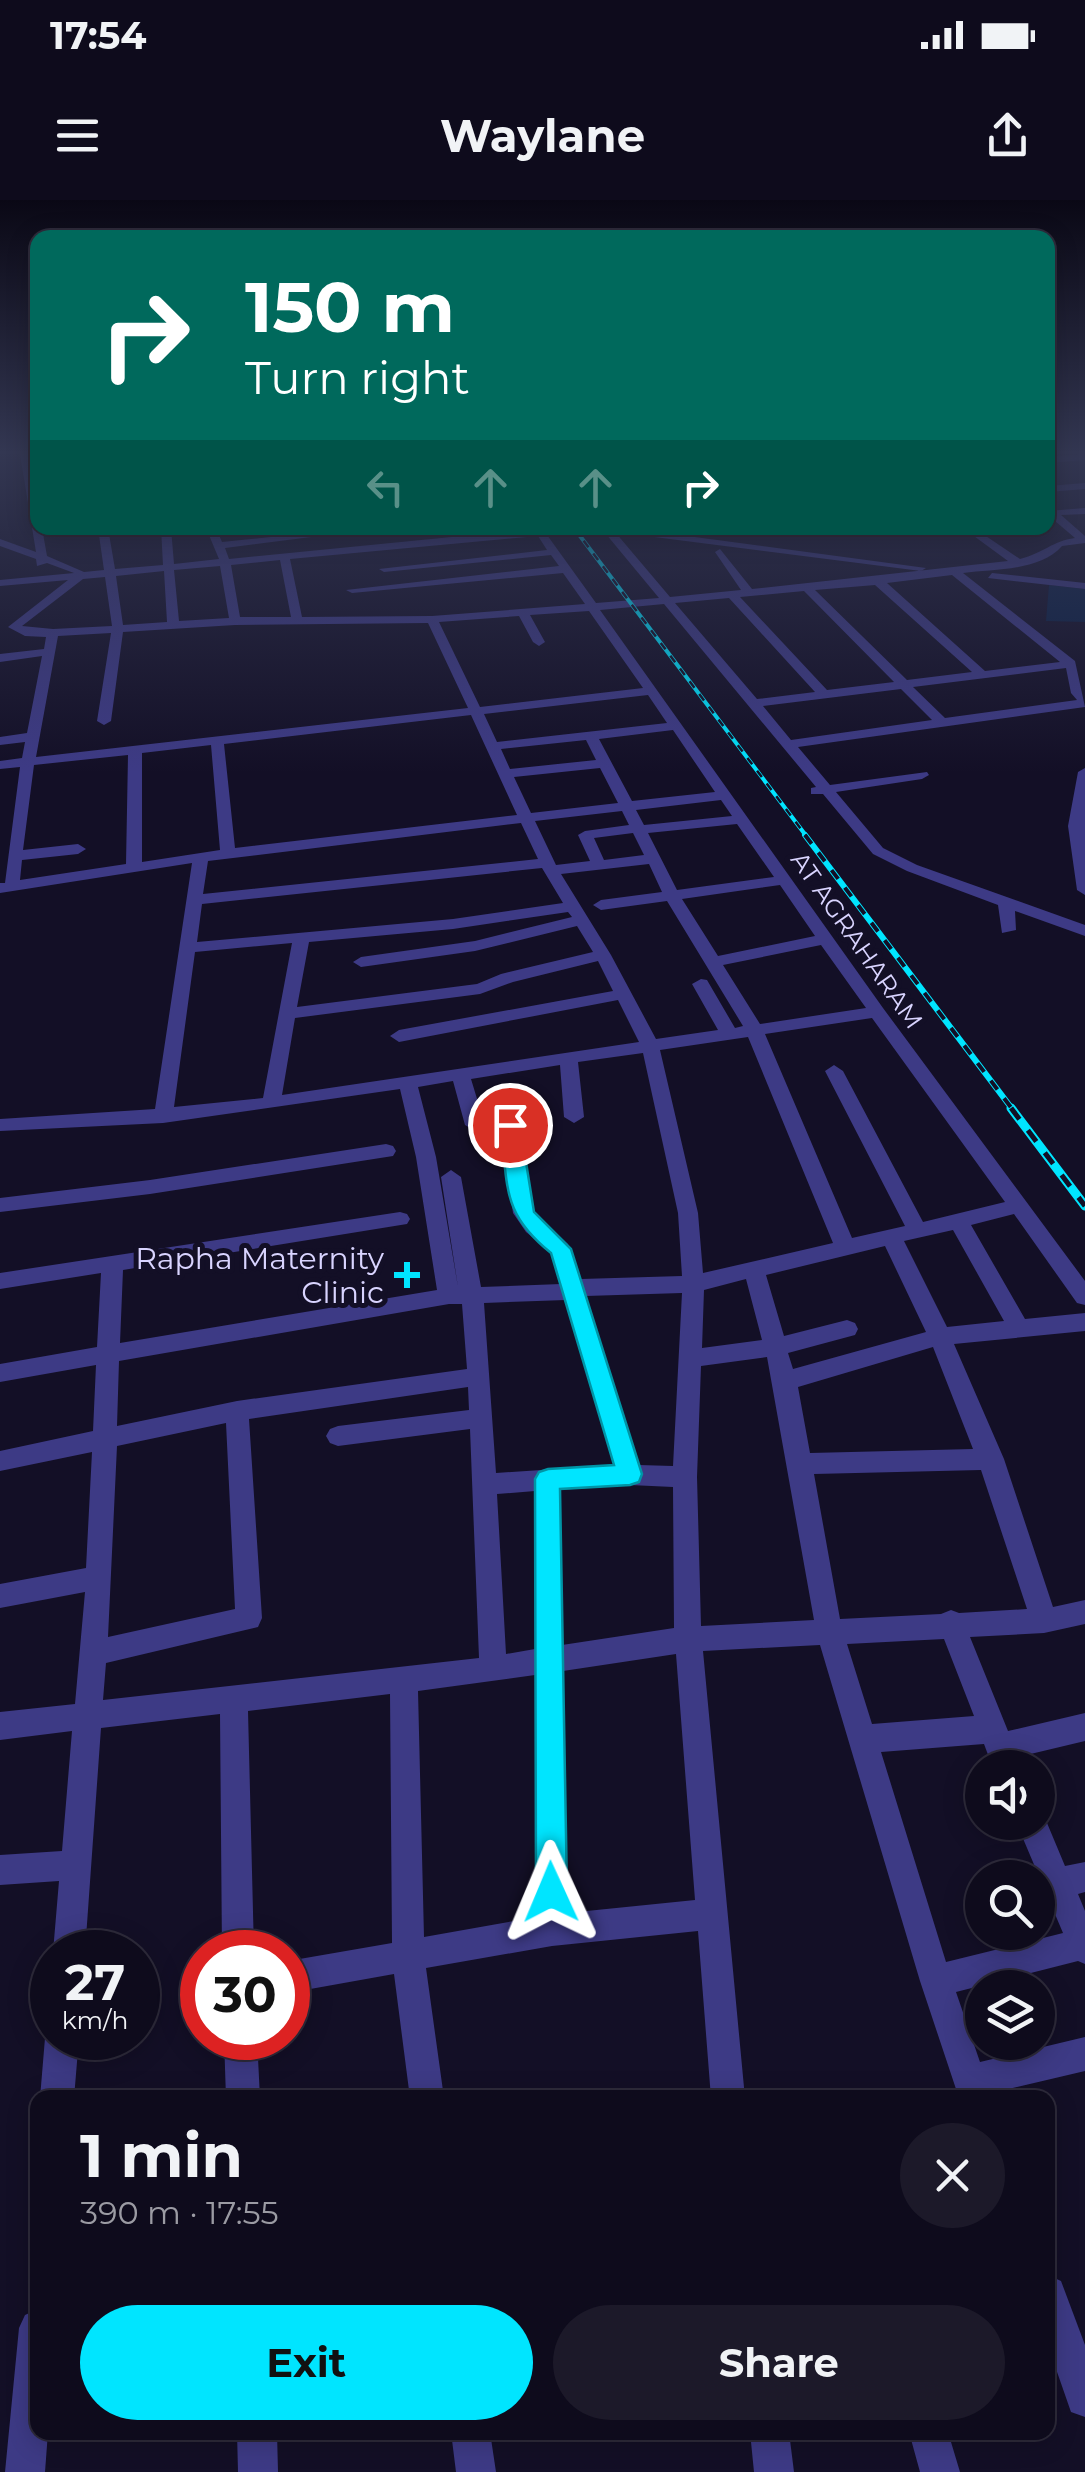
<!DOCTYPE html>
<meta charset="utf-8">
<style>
body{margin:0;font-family:Montserrat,sans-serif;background:#1c1929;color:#f1f3f6;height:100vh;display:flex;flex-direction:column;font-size:38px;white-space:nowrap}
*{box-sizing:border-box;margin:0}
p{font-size:32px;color:#9b9ba3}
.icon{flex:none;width:55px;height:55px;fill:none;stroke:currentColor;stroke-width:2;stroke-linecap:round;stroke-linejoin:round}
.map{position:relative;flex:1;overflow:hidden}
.sheet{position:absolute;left:30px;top:1890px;width:1025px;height:350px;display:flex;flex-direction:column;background:#0e0b1c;border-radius:20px;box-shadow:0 5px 25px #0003,0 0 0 2px #2e2b3b}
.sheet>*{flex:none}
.hud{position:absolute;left:30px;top:30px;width:1025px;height:305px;border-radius:20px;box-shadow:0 5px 25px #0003,0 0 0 2px #2e2b3b;background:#00695c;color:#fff;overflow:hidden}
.buttons{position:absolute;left:965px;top:1550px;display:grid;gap:20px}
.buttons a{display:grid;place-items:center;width:90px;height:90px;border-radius:50%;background:#0e0b1c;box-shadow:0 5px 25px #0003,0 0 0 2px #2e2b3b;font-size:50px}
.speed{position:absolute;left:30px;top:1730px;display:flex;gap:20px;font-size:50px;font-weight:700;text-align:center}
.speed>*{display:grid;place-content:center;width:130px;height:130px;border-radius:50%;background:#0e0b1c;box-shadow:0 5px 25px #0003,0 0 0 2px #2e2b3b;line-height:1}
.speed small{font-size:25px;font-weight:400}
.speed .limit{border:15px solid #d22;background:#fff;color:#111}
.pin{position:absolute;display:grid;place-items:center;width:85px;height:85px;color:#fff;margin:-42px;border:5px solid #fff;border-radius:50%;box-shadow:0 2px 10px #0007}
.me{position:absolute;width:110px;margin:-55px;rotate:359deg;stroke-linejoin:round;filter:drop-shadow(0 0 8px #0008)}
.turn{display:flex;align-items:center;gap:35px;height:210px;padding:0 50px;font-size:45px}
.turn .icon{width:130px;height:130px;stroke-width:2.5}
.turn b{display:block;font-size:70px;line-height:85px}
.lanes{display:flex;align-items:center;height:95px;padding:0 50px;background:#0003;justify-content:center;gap:50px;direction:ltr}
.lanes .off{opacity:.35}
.round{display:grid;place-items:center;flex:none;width:105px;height:105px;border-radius:52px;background:#1c1929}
.head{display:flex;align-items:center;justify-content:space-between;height:170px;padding:0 50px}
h1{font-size:60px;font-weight:700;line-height:75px}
.cta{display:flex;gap:20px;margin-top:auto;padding:20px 50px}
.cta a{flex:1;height:115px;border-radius:60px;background:#00e5ff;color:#111;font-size:40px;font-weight:700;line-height:115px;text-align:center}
.cta a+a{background:#1c1929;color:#f1f3f6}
.status{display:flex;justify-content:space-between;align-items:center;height:70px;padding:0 50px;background:#0e0b1c;direction:ltr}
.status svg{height:28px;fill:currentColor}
header{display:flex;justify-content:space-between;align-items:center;height:130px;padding:0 50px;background:#0e0b1c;font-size:45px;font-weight:700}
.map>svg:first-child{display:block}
.water{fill:#0a1f44}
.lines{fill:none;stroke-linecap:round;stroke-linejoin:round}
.minor{fill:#3d3a85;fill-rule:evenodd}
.rail-far2-casing{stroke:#00e5ff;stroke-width:4}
.rail-far1-casing{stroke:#00e5ff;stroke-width:6}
.rail-casing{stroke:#00e5ff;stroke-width:9}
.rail-far2{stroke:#130f26;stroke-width:2.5;stroke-dasharray:8;stroke-linecap:butt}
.rail-far1{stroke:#130f26;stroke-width:4;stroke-dasharray:11;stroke-linecap:butt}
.rail{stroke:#130f26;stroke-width:5;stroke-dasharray:14;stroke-linecap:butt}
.route{fill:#00e5ff;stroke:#0095a6;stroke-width:2.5}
.poi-dot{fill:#00e5ff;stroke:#130f26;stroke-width:4}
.labels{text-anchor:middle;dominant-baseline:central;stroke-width:10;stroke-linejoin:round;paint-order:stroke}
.far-street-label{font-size:25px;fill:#d9d4ff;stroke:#130f26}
.poi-label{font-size:30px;fill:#d9d4ff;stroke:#130f26;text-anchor:end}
</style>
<div class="status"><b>17:54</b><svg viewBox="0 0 49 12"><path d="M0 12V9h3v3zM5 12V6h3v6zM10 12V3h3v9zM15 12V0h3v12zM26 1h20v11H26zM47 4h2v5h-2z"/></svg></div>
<header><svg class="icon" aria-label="menu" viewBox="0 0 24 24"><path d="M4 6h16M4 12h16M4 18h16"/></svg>Waylane<svg class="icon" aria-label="share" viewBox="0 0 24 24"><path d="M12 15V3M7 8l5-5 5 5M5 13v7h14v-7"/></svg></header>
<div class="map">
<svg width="1085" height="2272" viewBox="0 0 1085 2272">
<rect width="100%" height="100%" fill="#130f26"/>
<path class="water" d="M1049,385L1085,389V422L1046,421Z"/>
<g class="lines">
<path class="minor" d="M20,254H29L38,302V328H42L47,356L84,372L104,370L98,328H108L115,369L163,365L161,328H171L174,364L219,359L206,328H216L222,342L330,331L335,334L225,348L229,359L542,328L596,403L659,398L601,328H627L926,368L921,371L615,332L670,397L741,390L715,352L720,349L752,389L1008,361L963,328H974L1020,359C1044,353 1052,341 1075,338L1048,315V311L1085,308V314L1061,315L1085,336V343L1062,346C1040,371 995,369 963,373L1075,461L1085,507L798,547L830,585L927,572L929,575L922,579L836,592L883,648L917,665L1085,725V736L1015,711L1016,730L1002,733L998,705L907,671L873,654L823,594H811V588L816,587L664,404L600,410L883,808L1085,1081V1105L1077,1103L1014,1014L971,1025L1025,1119L1085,1113V1131L954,1144L1004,1259L1053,1407L1085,1400V1424L1044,1433L970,1437L1008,1531L1085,1513V1541L1018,1557L1022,1568H993L984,1544L881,1552L946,1762L1063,1733L1016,1622H1038V1610L1042,1611L1065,1666L1085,1662V1692L1078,1694L1085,1711V1764L1078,1761L956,1792L980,1862L1085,1837V1871L991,1893L993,1898H959L920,1781L820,1445L703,1451L745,1898H711L698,1731L552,1746L426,1768L444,1898H410L394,1774L288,1793V1761L392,1743L390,1494L248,1511L254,1752H222L220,1514L101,1528L85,1752H53L59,1681L0,1685V1655L62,1651L72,1531L0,1540V1512L75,1504L85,1392L0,1408V1384L86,1368L92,1252L0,1271V1251L93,1231L96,1165L0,1182V1164L97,1147L101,1073L0,1089V1073L400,1012L407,1014L410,1019L407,1024L123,1070L120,1143L437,1090L416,957L400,889L163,923L0,931V919L155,909L192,663L0,693V683H5L20,567L0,569V561L22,558L25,542L0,545V537L27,533L42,456L0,462V454L44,449L46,437L25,436L8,427L68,380L0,386V380L74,373L47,363L37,366L36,359L0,346V339L36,352ZM538,336L547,350L379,369L384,372L551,355L559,366L346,390L352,393L563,373L585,404L432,416L302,417L290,359ZM280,360L291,417H240L231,365ZM220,366L229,418L179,421L174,370ZM164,371L167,422L123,425L116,376ZM952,375L1060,462L985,471L887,383ZM105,377L112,426L53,429L22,426L83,379ZM875,385L972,472L907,480L815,390ZM804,391L894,482L827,490L740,397ZM729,398L815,492L757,499L675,403ZM589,411L643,488L480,507L439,422L519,416L533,442L539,446L545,442L530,415ZM428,423L468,508L36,557L58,436L111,433L97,521L104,525L111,521L123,432L235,425ZM1066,468L1071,493L1077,500L945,518L913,487ZM901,489L932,520L791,540L763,506ZM648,495L667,523L497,542L484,514ZM471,515L517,615L235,648L224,544ZM673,530L715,592L632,601L599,539ZM586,540L596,560L510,569L501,549ZM211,545L220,650L142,662V553ZM128,555L126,664L20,680L22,660L78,654L86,649L78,644L23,650L34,565ZM600,568L618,603L531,613L514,577ZM721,600L732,616L644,625L636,610ZM622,611L629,625L585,631L578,635L590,661L556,665L535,621ZM521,623L538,659L203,694L208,661ZM737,624L774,677L677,690L648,633ZM633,633L644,655L604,660L594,638ZM649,664L662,692L601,700L593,705L601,710L667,701L743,826L735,828L707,780L701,779L692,784L718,830L656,839L611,755L561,674ZM542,668L563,703L453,719L197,742L202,704ZM780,685L815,736L718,756L682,699ZM568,712L572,717L475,741L361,757L353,762L361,767L475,751L577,726L593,752L501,774L477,784L297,807L309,742L453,729ZM292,743L263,898L174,907L195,752ZM821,745L866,808L760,824L723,765ZM598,761L613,791L399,830L390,836L399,842L618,800L639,842L282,895L295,818L480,794L513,782ZM872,818L1005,1002L923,1022L843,871L834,865L825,871L905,1026L852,1038L765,834ZM748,837L833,1043L703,1073L698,1013L660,850ZM643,853L678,1013L682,1076L581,1079L568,1044L533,1012L520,925L510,919L500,925L513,1013L526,1032L552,1053L561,1084L481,1087L461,977L451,970L441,977L458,1087L436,957L418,887L453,881L465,925L475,931L485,925L471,879L560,865L564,917L574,923L584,917L578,862ZM953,1030L1004,1121L947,1127L904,1041ZM885,1046L926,1132L793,1169L788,1153L855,1135L858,1129L855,1123L847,1120L784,1136L766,1075ZM746,1079L762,1140L702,1148L704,1090ZM682,1093L673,1266L639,1265L586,1096ZM566,1100L615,1265L496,1273L484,1103ZM449,1104H462L467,1169L237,1201L117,1226L119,1161ZM933,1147L973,1249L810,1253L798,1187ZM767,1157L814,1420L701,1426L697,1277L701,1166ZM468,1187L469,1210L338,1226L330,1229L326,1236L330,1243L338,1246L470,1229L479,1458L103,1500L106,1463L258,1427L262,1418L249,1219ZM226,1223L235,1409L108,1437L117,1246ZM981,1270L1027,1409L959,1413L951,1410L941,1414L840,1419L814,1274ZM630,1285L673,1287L674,1428L562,1445L560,1290ZM535,1291V1449L506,1454L497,1294ZM944,1439L974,1516L872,1524L847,1444ZM676,1454L695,1700L567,1713L563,1471ZM535,1475L536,1717L424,1737L418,1491Z
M1085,254V260L1048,263V257Z
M1085,283V289L1048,292V286Z
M992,373L1085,383V389L988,378Z
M1085,568V695L1077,690L1068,626L1078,572Z
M386,944L393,946L396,951L393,956L150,994L0,1012V998L150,980Z
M52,1825V1838H79L74,1898H40L45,1838Z
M224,1838H257L260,1898H226Z
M1048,2075L1061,2081L1085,2145V2217L1071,2212L1048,2146Z
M38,2109V2232H48L45,2272H5L19,2128L25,2115Z
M237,2232H277L278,2272H238Z
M451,2232H490L496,2272H456Z
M750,2232H789L794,2272H754Z
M909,2232H948L960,2272H920Z"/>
<defs>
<path id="rail-far2" d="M574,328L807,637"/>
<path id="rail-far1" d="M805,635L1013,910"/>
<path id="rail" d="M1011,908L1085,1006"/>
</defs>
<use href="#rail-far2" class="rail-far2-casing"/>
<use href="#rail-far1" class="rail-far1-casing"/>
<use href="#rail" class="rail-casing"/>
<use href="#rail-far2" class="rail-far2"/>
<use href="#rail-far1" class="rail-far1"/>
<use href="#rail" class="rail"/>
</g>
<linearGradient id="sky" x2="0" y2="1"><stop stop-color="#0a0815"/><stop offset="0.44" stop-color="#333752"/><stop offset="1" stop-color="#333752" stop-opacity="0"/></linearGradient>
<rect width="1085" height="573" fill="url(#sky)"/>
<path class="route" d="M510,918L520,925L534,1012L571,1049L642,1274L639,1282L630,1285L560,1289L567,1692L562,1703L551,1707L540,1703L536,1692L535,1279L539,1272L548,1269L614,1265L551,1053C500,1012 509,986 500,925Z"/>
<path class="poi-dot" d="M402 1060h10v10h10v10h-10v10h-10v-10h-10v-10h10z"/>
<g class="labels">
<g class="far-street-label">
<text transform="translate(857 740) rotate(55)">AT AGRAHARAM</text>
</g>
<g class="poi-label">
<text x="384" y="1058">Rapha Maternity<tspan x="384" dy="34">Clinic</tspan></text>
</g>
</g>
</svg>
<div class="buttons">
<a><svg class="icon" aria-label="sound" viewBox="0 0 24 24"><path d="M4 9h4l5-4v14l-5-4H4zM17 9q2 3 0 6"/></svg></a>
<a><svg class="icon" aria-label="search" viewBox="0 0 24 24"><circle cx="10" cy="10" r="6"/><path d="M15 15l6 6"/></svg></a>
<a><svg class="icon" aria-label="layers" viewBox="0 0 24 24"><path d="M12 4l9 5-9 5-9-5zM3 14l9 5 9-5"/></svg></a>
</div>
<div class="speed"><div>27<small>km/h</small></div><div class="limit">30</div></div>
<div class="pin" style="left:510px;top:925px;background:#d93025"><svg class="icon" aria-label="arrive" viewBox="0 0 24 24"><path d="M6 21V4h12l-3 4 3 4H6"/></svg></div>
<svg class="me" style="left:551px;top:1692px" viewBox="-20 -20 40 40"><path d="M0-17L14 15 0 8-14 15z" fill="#00e5ff" stroke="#fff" stroke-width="4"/></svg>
<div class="hud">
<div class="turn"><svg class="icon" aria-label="right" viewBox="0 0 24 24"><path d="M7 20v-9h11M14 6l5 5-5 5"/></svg><div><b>150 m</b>Turn right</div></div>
<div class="lanes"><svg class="icon off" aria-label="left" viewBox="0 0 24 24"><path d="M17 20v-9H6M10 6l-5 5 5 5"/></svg><svg class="icon off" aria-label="ahead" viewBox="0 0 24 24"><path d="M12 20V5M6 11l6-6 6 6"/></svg><svg class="icon off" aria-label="ahead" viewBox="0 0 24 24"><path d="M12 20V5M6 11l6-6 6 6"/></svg><svg class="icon" aria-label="right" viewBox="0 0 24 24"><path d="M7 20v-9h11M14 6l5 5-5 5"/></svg></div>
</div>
<section class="sheet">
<div class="head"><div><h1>1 min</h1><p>390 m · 17:55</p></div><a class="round"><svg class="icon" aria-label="close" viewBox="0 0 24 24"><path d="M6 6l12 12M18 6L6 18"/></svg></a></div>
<div class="cta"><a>Exit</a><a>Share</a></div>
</section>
</div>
